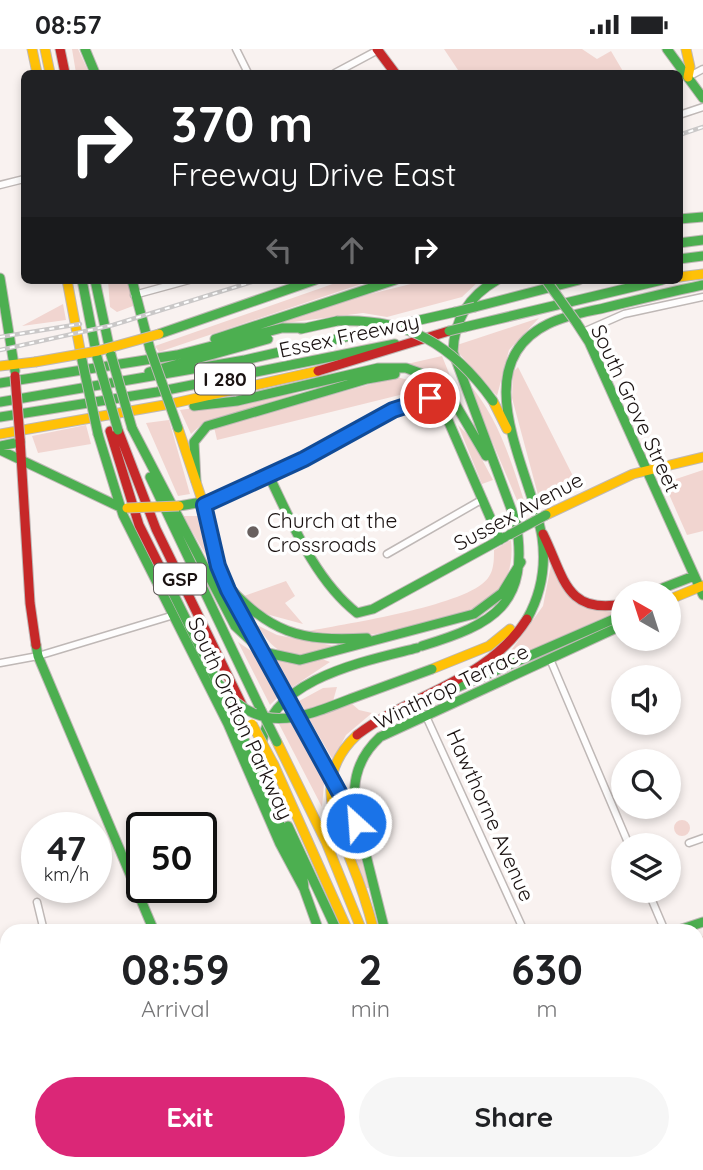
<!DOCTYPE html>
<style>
body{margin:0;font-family:Quicksand,sans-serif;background:#f6f6f6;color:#202124;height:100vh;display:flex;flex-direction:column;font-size:26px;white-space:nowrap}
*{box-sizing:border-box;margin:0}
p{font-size:23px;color:#757577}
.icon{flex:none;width:38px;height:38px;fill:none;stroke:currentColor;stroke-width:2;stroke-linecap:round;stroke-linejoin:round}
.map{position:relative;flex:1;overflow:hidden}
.drawer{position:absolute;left:0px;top:875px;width:704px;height:247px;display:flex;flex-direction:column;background:#fff;border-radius:21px 21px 0 0;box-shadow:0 4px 10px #0003}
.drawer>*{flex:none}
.banner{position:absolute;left:21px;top:21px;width:662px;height:214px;border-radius:10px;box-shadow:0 4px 10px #0003;background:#202124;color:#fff;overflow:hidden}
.needle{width:46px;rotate:321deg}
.fabs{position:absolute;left:611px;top:532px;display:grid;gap:14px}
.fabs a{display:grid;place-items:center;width:70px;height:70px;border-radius:50%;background:#fff;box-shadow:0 4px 10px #0003;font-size:35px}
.speed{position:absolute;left:21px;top:763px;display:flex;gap:14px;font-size:35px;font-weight:700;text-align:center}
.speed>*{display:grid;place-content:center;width:91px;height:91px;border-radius:50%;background:#fff;box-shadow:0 4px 10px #0003;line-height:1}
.speed small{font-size:18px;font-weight:400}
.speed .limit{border:4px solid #111;border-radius:10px;background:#fff;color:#111}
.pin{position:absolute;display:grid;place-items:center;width:60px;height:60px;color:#fff;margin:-30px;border:4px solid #fff;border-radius:50%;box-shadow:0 2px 7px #0007}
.me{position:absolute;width:77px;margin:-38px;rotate:334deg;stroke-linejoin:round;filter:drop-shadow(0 0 5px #0008)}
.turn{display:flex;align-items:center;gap:24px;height:147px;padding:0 35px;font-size:32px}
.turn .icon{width:91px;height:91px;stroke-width:2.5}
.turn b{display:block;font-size:49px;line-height:60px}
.lanes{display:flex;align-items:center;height:66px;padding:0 35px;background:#0003;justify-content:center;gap:35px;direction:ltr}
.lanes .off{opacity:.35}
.eta{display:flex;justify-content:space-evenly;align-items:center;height:119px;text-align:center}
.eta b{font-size:42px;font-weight:800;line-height:49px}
.primary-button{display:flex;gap:14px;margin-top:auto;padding:14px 35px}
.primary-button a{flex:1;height:80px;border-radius:42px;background:#db2777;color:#fff;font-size:28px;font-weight:800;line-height:80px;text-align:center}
.primary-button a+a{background:#f6f6f6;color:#202124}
.status{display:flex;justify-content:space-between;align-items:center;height:49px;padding:0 35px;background:#fff;direction:ltr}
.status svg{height:19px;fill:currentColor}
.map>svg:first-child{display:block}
.green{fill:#f1d5d0}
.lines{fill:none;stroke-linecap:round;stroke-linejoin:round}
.street-casing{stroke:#bfb8b6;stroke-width:9}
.fast-casing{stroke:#bfb8b6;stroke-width:11}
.slow-casing{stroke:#bfb8b6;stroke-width:11}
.jam-casing{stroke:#bfb8b6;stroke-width:11}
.street{stroke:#fefdfd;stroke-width:6}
.fast{stroke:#4caf50;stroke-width:9}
.slow{stroke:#ffc107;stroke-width:9}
.jam{stroke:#c62828;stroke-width:9}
.rail-casing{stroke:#cac8c8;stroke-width:4.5}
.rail{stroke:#fff;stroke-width:2;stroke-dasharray:5;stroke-linecap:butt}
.fast-bridge-casing{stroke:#bfb8b6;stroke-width:11;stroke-linecap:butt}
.slow-bridge-casing{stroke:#bfb8b6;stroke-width:11;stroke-linecap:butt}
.jam-bridge-casing{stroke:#bfb8b6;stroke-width:11;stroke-linecap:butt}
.fast-bridge{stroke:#4caf50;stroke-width:9}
.slow-bridge{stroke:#ffc107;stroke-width:9}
.jam-bridge{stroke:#c62828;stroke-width:9}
.route-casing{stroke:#114b97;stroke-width:18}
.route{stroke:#1a73e8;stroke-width:12}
.poi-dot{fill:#68605f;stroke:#fff;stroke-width:2.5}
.labels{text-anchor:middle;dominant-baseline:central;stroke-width:7;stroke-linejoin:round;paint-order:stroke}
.shield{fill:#fff;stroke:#5f5958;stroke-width:2}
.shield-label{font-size:19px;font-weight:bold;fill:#1a1211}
.street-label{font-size:21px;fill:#1a1211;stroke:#fff}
.poi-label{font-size:21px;fill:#1a1211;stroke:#fff;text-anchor:start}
</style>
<div class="status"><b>08:57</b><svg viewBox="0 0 49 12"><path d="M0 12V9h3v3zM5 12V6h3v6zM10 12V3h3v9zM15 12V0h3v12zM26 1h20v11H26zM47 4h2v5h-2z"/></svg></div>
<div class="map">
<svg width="703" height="1121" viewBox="0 0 703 1121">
<rect width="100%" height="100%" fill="#f9f2f0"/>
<path class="green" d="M72,0H78L89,24H76Z
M444,0H582L597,10L611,2L624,24H460Z
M108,231H130L133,257L117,263L110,258Z
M344,231H373L159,303L155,297Z
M427,231H480L462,248L387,268L363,264L270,276L354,249Z
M63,255L66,271L22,277Z
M539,269L509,301L497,347L457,302V296Z
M442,307L459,349L437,327L407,315Z
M518,318L578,437L541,457L512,349L513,323Z
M397,328L419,334L420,341L217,391L214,378Z
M466,331C499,368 512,415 527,461L522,463Z
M299,344L203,374L191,385L180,361Z
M169,371L190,445L178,447L146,374Z
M86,376L91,395L38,404L32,387Z
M458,376L470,388L493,431L482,435Z
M703,421V482L687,486L664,434Z
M183,467H200L210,513Z
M511,491C517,551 473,562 426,574C404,579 379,586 357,587C339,588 320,584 303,583C345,575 451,559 482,535C494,526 494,514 494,501Z
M551,516C566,551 578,561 616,563L502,614L543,557Z
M286,532L295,547L285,554L303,575L255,562L244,547Z
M257,576L277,586L335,597C295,610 280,613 257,576Z
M238,593L257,606L279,647L270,656Z
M275,610H322L330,613L291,639Z
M337,638L333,652L306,663L299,652L323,639Z
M351,654L359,661L372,664L346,686L333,711L309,670Z
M297,673L325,723L322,758L279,675Z
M334,740L358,799L369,839H366L337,767Z
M674 779a8 8 0 1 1 16 0a8 8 0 1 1-16 0Z
M703,887V1121H550L562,1115H696V890Z"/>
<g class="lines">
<defs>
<path id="street" d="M236,0L248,24
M335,24L378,1
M688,28L703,20
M679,66L703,58
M0,136L24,130
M134,246L189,231
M583,283L624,265L703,248
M387,505L483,450
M550,610L629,796
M0,614L38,607L174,566
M425,665L524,882
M689,794L703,789
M648,842L665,882
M37,853L44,882
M0,1042L7,1062
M0,1107L7,1105
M25,1115L27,1121
M106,1115L108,1121
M341,1115L343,1121"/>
<path id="fast" d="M85,0L95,24
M667,0L703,49
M679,170L703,168
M679,194L703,191
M679,210L703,207
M0,229L15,322
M82,231L97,308
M95,231L111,306
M132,231L150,300
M475,258L579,231
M576,273L589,293L703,546
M465,278L662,231
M301,280L337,272
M159,285L315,231
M215,290L395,231
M149,323L268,290
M0,334L177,306L282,279H305
M0,353L245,311L455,263
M194,357L237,352L378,319H406L431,328L447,341L486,407
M0,368L157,343L395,295
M132,379L235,577L263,603L300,611L474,565L502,544L521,513
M98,385L123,466L228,675L280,795L304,840L319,882
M0,397L20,393
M0,401L122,459
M269,427C292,474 315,531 357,564L373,560L505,488
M150,428L261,661
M196,432L194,393L207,377L367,330L395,325
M179,457C242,449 296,416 351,385C376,371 399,354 428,349L437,353L447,369L500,491
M224,533C270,584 299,593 367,589
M168,534L235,669L303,830L304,840
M650,544L694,527
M527,570C541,545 546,516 542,488C532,423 463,317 548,275C566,266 586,263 604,259C637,251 670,243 703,236
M36,596L38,607L154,882
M422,597C494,575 530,556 516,473L453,303C454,270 469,247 497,231
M269,614L284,640
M456,639L623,566
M266,727C265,717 261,705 262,695C269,630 366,612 417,599
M339,740L363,794L385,882
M356,774C352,739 353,713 380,688L623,576
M288,777L337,882
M676,882L703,873
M0,1032L7,1033
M248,1115L250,1121
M480,1115L481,1121"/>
<path id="slow" d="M32,0L37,24
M45,0L50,24
M686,0L690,18L688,28
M679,228L703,225
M67,231L82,311
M0,317L35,313
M493,352L507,380
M178,379L202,451L221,525L250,579
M0,385L170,355L318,322
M546,466L633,425L703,408
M668,550L672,549
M668,551L702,537
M432,620L489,597L510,580
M294,659L325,712
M357,686C313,727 334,768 352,815C361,837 368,859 374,882
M277,693L326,793L362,882
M274,716L348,882
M419,1115L422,1121
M436,1115L438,1121
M452,1115L455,1121"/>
<path id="jam" d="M60,0L65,24
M377,0L395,24
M318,322L449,282
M118,381L156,480L245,662
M110,382L139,476L168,534
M20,390L30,554L36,596
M543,485C564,527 565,566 623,555
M357,686C412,644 487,633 527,570"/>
</defs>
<use href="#street" class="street-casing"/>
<use href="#fast" class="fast-casing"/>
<use href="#slow" class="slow-casing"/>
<use href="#jam" class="jam-casing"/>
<use href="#street" class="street"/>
<use href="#fast" class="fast"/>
<use href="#slow" class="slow"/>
<use href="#jam" class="jam"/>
<defs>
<path id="rail" d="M679,86L703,78
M0,288L80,275
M0,301L113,276L258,231"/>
</defs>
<use href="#rail" class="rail-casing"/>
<use href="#rail" class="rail"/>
<defs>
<path id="fast-bridge" d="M546,231L576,273
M455,263L475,258
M337,272C408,269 452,295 493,352
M449,282L465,278
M150,300L178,379
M111,306L132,379
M97,308L118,381
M82,311L98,385
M509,486L546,466
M250,579L269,614
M219,635C258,687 299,670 350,650C378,640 405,630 432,620
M261,661L277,693
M325,712L339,740"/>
<path id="slow-bridge" d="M35,313L98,302L159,285
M127,459L179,457
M284,640L294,659
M252,675L274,716"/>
<path id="jam-bridge" d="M15,327L20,390"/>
</defs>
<use href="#fast-bridge" class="fast-bridge-casing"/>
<use href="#slow-bridge" class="slow-bridge-casing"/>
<use href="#jam-bridge" class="jam-bridge-casing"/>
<use href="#fast-bridge" class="fast-bridge"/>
<use href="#slow-bridge" class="slow-bridge"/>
<use href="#jam-bridge" class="jam-bridge"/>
</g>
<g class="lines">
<defs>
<path id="route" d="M356,774L228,541L218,517L204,456L304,410L393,361L430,349"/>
</defs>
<use href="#route" class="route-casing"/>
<use href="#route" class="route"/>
</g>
<circle class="poi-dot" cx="253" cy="483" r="7"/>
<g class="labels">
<g class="shield">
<rect x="195" y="314.5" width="60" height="31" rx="5"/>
<rect x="154" y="514.5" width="52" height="31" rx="5"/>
</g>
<g class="shield-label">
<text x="225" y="330">I 280</text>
<text x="180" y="530">GSP</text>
</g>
<g class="street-label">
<text transform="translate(349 286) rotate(-12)">Essex Freeway</text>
<text transform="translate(636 359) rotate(65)">South Grove Street</text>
<text transform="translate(518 462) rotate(-28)">Sussex Avenue</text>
<text transform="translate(451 637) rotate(-26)">Winthrop Terrace</text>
<text transform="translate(241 669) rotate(65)">South Oraton Parkway</text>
<text transform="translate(491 766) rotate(66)">Hawthorne Avenue</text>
</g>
<g class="poi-label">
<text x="267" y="471">Church at the<tspan x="267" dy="24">Crossroads</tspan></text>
</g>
</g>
</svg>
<div class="fabs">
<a><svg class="needle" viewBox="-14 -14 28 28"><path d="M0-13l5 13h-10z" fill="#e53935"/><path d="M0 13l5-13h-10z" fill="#757577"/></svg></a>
<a><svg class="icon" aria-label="sound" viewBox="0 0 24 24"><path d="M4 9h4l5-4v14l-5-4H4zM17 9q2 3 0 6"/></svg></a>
<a><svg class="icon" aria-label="search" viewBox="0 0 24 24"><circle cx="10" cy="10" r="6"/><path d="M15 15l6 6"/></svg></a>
<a><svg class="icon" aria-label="layers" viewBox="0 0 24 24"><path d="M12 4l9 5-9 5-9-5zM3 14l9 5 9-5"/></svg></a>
</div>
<div class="speed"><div>47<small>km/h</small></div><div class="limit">50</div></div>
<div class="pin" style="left:430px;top:349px;background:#d93025"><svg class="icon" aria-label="arrive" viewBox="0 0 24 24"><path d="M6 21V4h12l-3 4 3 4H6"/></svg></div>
<svg class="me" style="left:356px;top:774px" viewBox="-20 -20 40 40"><circle r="17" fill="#1a73e8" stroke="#fff" stroke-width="3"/><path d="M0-11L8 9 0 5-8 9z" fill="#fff"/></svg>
<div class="banner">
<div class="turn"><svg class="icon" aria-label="right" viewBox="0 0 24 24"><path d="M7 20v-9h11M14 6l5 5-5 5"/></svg><div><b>370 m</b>Freeway Drive East</div></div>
<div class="lanes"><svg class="icon off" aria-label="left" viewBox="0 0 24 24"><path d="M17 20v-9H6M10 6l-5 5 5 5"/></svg><svg class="icon off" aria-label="ahead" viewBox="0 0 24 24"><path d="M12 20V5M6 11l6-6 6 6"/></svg><svg class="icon" aria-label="right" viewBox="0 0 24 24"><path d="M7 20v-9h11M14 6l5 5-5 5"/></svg></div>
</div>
<section class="drawer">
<div class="eta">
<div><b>08:59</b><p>Arrival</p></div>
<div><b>2</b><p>min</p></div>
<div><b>630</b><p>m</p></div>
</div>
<div class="primary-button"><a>Exit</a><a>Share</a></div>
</section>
</div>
